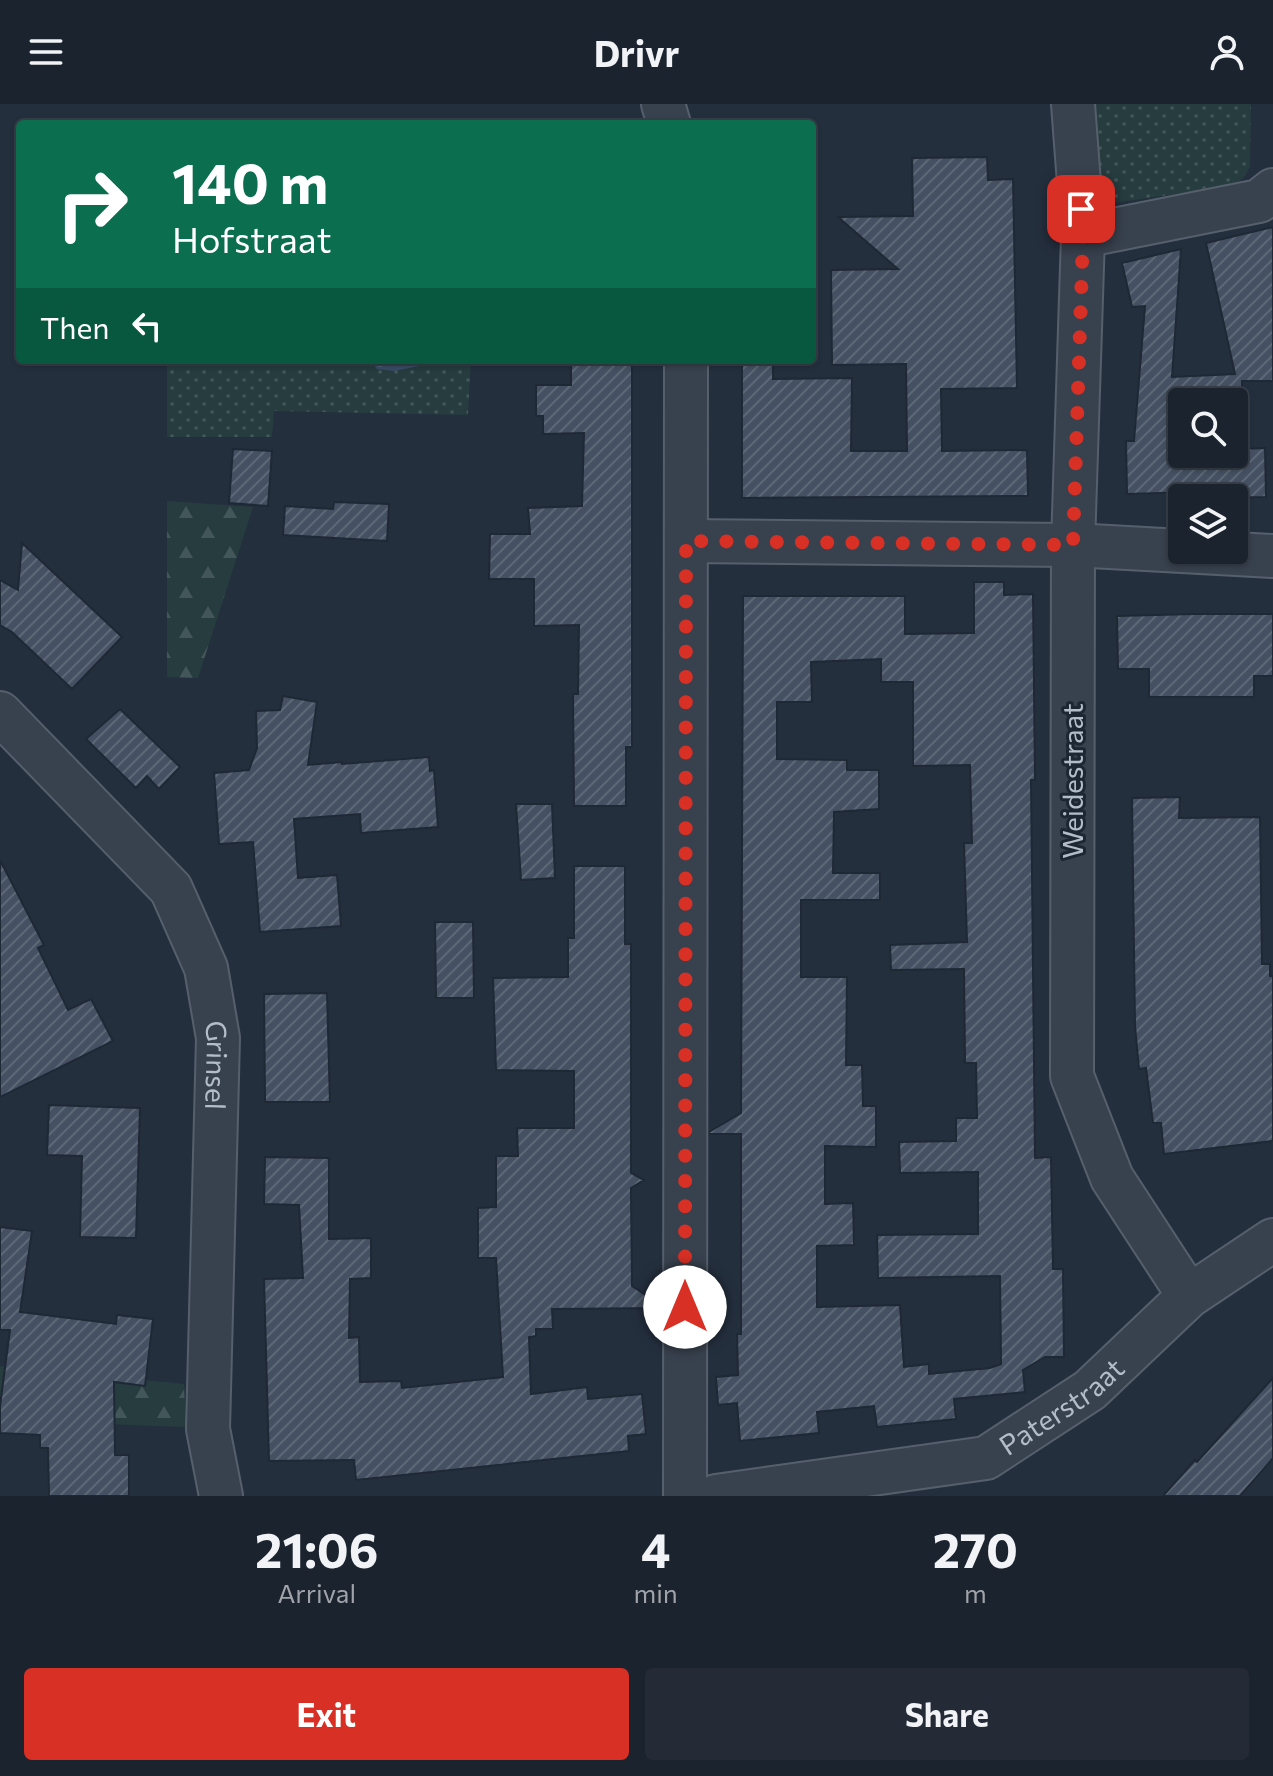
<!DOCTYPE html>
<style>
body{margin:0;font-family:Commissioner,sans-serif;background:#242b36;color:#f1f3f6;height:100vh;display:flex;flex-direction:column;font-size:30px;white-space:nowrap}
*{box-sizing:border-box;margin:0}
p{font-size:26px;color:#a0a4aa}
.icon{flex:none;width:44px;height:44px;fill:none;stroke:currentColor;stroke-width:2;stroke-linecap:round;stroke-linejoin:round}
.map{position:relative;height:1392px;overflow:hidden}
.details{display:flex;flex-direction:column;background:#1b232e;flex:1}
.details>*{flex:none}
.top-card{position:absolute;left:16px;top:16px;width:800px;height:244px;border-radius:8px;box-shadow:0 2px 6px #0004,0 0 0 2px #39404a;background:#0b6e4f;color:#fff;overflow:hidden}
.buttons{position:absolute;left:1168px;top:284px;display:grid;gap:16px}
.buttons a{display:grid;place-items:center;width:80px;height:80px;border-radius:8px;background:#1b232e;box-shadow:0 2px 6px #0004,0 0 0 2px #39404a;font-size:40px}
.pin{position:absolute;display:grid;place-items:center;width:68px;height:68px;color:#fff;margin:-34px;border-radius:16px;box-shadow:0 4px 12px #0006}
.me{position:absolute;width:88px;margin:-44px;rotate:0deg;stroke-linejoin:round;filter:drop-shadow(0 0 6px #0008)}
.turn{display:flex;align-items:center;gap:28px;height:168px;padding:0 24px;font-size:36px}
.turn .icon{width:104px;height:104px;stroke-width:2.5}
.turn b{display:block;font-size:56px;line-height:68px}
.then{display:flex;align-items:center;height:76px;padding:0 24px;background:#0003;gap:16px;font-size:30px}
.eta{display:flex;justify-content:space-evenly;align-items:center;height:136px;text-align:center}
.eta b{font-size:48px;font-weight:700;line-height:56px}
.button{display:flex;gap:16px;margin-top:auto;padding:16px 24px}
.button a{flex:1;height:92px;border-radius:8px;background:#d93025;color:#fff;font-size:32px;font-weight:700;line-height:92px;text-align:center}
.button a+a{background:#242b36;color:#f1f3f6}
header{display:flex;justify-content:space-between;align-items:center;height:104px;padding:0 24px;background:#1b232e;font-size:36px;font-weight:700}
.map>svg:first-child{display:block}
.grass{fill:url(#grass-dots)}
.forest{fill:url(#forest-firs)}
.water{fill:url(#water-ripples)}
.building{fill:url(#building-hatch);stroke:#1f2835;stroke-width:2;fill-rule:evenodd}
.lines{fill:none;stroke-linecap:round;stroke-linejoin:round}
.minor-casing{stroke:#565f6c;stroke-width:46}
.minor{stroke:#38414e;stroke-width:42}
.route{stroke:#d93025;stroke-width:14;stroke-dasharray:0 25.2}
.labels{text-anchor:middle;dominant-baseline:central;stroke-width:6;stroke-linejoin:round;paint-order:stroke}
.street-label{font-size:28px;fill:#b4bcc9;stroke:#1d2633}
</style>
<header><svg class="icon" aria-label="menu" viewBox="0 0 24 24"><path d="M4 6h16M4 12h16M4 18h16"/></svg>Drivr<svg class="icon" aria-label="person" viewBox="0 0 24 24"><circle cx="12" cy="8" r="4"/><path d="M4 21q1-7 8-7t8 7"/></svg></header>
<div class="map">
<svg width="1273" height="1392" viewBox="0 0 1273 1392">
<defs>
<pattern id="grass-dots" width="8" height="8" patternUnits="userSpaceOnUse" patternTransform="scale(2)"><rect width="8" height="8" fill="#263c3f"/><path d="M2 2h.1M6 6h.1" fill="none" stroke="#435659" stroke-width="1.8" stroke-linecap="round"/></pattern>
<pattern id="forest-firs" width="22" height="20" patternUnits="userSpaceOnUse" patternTransform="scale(2)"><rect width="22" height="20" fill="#263c3f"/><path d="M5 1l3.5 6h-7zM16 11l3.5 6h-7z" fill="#435659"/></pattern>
<pattern id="water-ripples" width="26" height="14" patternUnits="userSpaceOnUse" patternTransform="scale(2)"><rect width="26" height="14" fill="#394c67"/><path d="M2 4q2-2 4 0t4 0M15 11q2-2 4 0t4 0" fill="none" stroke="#53647b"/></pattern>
<pattern id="building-hatch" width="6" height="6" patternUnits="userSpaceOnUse" patternTransform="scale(2)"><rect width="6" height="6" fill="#455162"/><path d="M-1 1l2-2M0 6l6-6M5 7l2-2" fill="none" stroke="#5d6877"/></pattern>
</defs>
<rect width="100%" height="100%" fill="#242f3e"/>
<path class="grass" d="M1081,0H1251L1250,63L1245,72L1236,81L1087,103Z
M167,256H369L377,265L419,262L423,256H471L468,311L274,307L272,333H167Z"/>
<path class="forest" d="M167,397L253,403L198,574L167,573Z
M0,1262L184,1280L186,1323L0,1316Z"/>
<path class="water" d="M369,256H423L419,262L394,267L377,265Z"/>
<path class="building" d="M987,53L988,76L1013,75L1017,284L941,285L942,347L1027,346L1028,392L742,394V256H773V275L852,274L851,347H907L906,260L832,261L831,166L898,165L838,113L913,112L912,54Z
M1273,123V277H1242V345L1265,344L1266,393L1192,394V388L1127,390L1126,337H1134L1145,202L1132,203L1122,159L1181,145L1172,273L1235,270L1206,139ZM1182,298H1234V350H1182Z
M571,256H632V643H626V702H574L573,590H578L579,521L534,522V475H489L490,430H530L528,404L582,402L584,329L543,330V312H536V281H571Z
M233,345L272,347L268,402L229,399Z
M334,398L389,400L387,437L283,431L285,402L333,405Z
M22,439L122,533L72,585L12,528L0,521V476L18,486Z
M974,478H1004V491L1033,490L1035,676H1031L1035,1054L1051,1053L1053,1165H1063L1064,1253H1045L1023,1266L1025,1288L954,1295L956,1315L877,1323L874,1302L817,1308L819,1329L740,1337L737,1299L718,1301L716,1273L738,1271L737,1230H741V1030H709V1028L741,1009L743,492H905V530L974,529ZM881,555V578H913V662L970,661L972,739H964L967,838L890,841L891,866L964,865L965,959H976L977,1014H956V1037L899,1038L900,1069L978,1068V1130L877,1131L878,1174L1000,1172L1001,1260L990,1264L929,1270V1260L904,1263L900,1201L817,1203V1142L854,1141L853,1099L825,1100V1042L876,1043V1002H863L862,961H846L847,873H801V796H880V769H833L834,708L879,705V666H847V656L777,655V598H812L811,558Z
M1195,510H1273V572H1254V593H1149V565H1118L1117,512Z
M283,592L317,598L308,661L342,658V660L429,653L430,667L434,666L438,723L361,729L360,710L294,715L298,774L337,771L341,822L260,828L253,738L219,740L214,669L249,666L257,644L256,607L280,606Z
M120,605L180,663L159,685L147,672L136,684L86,635Z
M1180,693L1179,714L1260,713L1262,860H1270V872H1273V1037L1164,1050L1161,1019H1153L1146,964L1139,965L1135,922L1132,694Z
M516,700H552L555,774L521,776Z
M0,756L44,841L38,844L68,906L91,895L113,937L0,993Z
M574,762H625V840H631V1069L644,1076L631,1084L632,1182L661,1201V1204L552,1205L553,1225H536V1232L529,1233L531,1290L587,1283L588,1295L642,1290L646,1330L628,1332L629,1347L356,1376L354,1356L269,1357L264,1175L303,1174L299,1101L264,1100L265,1053L329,1054V1135L371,1134V1174L350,1175L349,1234L359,1233L360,1278L401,1277L402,1284L503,1273L496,1154H478V1104L496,1103V1052H518L517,1024H574V967L496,966L493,874L568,873V834H574Z
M435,818H473L474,894H436Z
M327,889L330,998H265L264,890Z
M49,1001L140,1004L136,1134L80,1133L82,1052L47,1051Z
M0,1123L32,1127L20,1208L116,1220L117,1211L153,1215L145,1282L114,1278L115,1351H129V1392H49L48,1344H40V1331L0,1329V1302L10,1226H0Z
M1273,1274V1354L1240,1392H1163L1195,1356L1197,1358Z"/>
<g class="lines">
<defs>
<g id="minor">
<path d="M663,0L669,20"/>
<path d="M1073,0L1083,132L1073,441L1072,972L1112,1074L1189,1192"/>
<path d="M1083,132L1259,97L1273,86"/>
<path d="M686,437L1073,441L1273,452"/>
<path id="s1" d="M0,609L171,785L206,864L218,934L208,1325L221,1392"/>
<path d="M685,1392L686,256"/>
<path id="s2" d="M716,1392L986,1354L1090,1286L1189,1192L1273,1136"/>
</g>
</defs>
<use href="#minor" class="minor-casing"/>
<use href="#minor" class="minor"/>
</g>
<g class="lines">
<path class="route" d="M685,1203L686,437L1073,441L1083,132L1081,105"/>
</g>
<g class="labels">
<g class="street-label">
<text transform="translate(1072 677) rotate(-90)">Weidestraat</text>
<text stroke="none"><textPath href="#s1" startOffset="430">Grinsel</textPath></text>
<text stroke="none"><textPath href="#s2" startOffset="364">Paterstraat</textPath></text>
</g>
</g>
</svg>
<div class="buttons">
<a><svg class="icon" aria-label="search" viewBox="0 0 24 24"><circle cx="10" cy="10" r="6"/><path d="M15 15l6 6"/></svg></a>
<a><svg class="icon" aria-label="layers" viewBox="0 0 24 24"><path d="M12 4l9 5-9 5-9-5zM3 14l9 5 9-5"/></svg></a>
</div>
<div class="pin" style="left:1081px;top:105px;background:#d93025"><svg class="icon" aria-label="arrive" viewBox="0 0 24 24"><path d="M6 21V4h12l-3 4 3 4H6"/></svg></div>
<svg class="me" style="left:685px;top:1203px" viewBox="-20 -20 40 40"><circle r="19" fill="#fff"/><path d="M0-13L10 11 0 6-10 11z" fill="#d93025"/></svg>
<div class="top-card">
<div class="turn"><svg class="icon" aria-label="right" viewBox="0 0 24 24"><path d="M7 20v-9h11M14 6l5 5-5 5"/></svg><div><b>140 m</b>Hofstraat</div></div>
<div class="then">Then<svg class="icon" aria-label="left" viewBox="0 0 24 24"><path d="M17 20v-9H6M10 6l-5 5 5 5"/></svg></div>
</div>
</div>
<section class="details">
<div class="eta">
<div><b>21:06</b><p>Arrival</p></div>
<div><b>4</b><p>min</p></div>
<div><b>270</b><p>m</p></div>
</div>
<div class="button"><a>Exit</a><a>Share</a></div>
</section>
